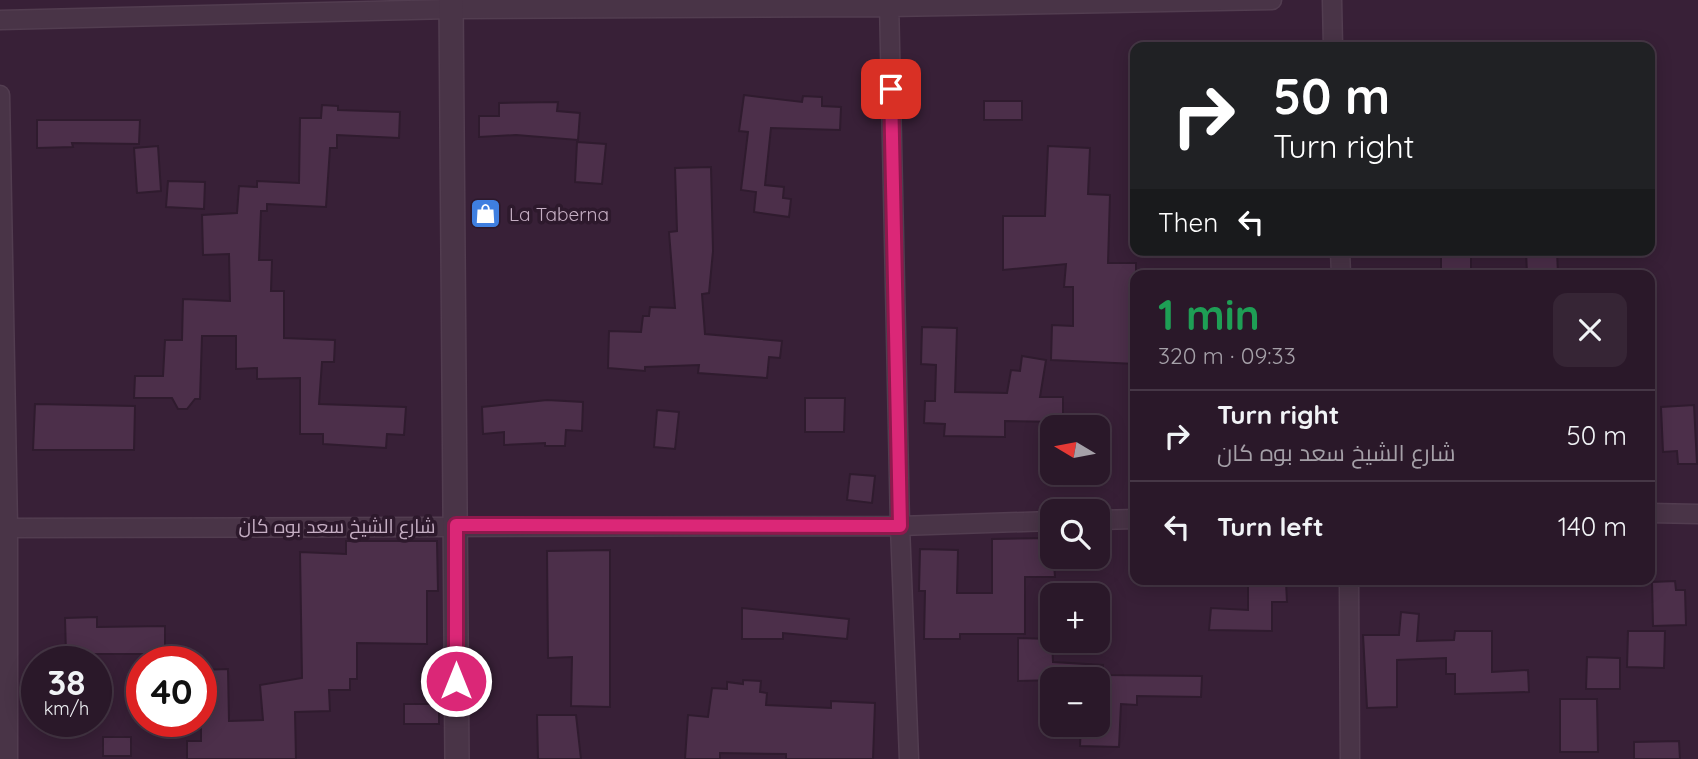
<!DOCTYPE html>
<meta charset="utf-8">
<style>
body{margin:0;font-family:Quicksand,Cairo,sans-serif;background:#362535;color:#f1f3f6;height:100vh;display:flex;flex-direction:column;font-size:26px;white-space:nowrap}
*{box-sizing:border-box;margin:0}
p{font-size:23px;color:#a5a0a8}
.icon{flex:none;width:38px;height:38px;fill:none;stroke:currentColor;stroke-width:2;stroke-linecap:round;stroke-linejoin:round}
.map{position:relative;flex:1;overflow:hidden}
.panel{position:absolute;left:1130px;top:270px;width:525px;height:315px;display:flex;flex-direction:column;background:#2a1829;border-radius:14px;box-shadow:0 4px 18px #0003,0 0 0 2px #463746}
.panel>*{flex:none}
.top-card{position:absolute;left:1130px;top:42px;width:525px;height:214px;border-radius:14px;box-shadow:0 4px 18px #0003,0 0 0 2px #463746;background:#202124;color:#fff;overflow:hidden}
.needle{width:46px;rotate:280deg}
.buttons{position:absolute;left:1040px;top:415px;display:grid;gap:14px}
.buttons a{display:grid;place-items:center;width:70px;height:70px;border-radius:14px;background:#2a1829;box-shadow:0 4px 18px #0003,0 0 0 2px #463746;font-size:35px}
.speed{position:absolute;left:21px;top:646px;display:flex;gap:14px;font-size:35px;font-weight:700;text-align:center}
.speed>*{display:grid;place-content:center;width:91px;height:91px;border-radius:50%;background:#2a1829;box-shadow:0 4px 18px #0003,0 0 0 2px #463746;line-height:1}
.speed small{font-size:18px;font-weight:400}
.speed .limit{border:10px solid #d22;background:#fff;color:#111}
.pin{position:absolute;display:grid;place-items:center;width:60px;height:60px;color:#fff;margin:-30px;border-radius:14px;box-shadow:0 4px 10px #0006}
.me{position:absolute;width:77px;margin:-38px;rotate:0deg;stroke-linejoin:round;filter:drop-shadow(0 0 5px #0008)}
.turn{display:flex;align-items:center;gap:24px;height:147px;padding:0 28px;font-size:32px}
.turn .icon{width:91px;height:91px;stroke-width:2.5}
.turn b{display:block;font-size:49px;line-height:60px}
.then{display:flex;align-items:center;height:66px;padding:0 28px;background:#0003;gap:14px;font-size:26px}
.round{display:grid;place-items:center;flex:none;width:74px;height:74px;border-radius:14px;background:#362535}
.summary{display:flex;align-items:center;justify-content:space-between;height:119px;padding:0 28px}
h1{font-size:42px;font-weight:800;line-height:52px;color:#1e9e55}
ul{padding:0;list-style:none}
li{display:flex;align-items:center;gap:21px;height:91px;padding:0 28px;border-top:2px solid #463746}
li div{flex:1}
li b{display:block;font-size:26px}
li em{font-style:normal}
.map>svg:first-child{display:block}
.building{fill:#4c2f4a;stroke:#2f1b2e;stroke-width:2}
.lines{fill:none;stroke-linecap:round;stroke-linejoin:round}
.minor-casing{stroke:#523d50;stroke-width:21}
.tertiary-casing{stroke:#523d50;stroke-width:26}
.minor{stroke:#493447;stroke-width:18}
.tertiary{stroke:#493447;stroke-width:23}
.route-casing{stroke:#8e194d;stroke-width:18}
.route{stroke:#db2777;stroke-width:12}
.labels{text-anchor:middle;dominant-baseline:central;stroke-width:7;stroke-linejoin:round;paint-order:stroke}
.poi-label{font-size:19px;fill:#c5aec3;stroke:#2d192c;text-anchor:start}
.street-label{font-size:19px;fill:#c5aec3;stroke:#2d192c}
</style>
<div class="map">
<svg width="1698" height="759" viewBox="0 0 1698 759">
<rect width="100%" height="100%" fill="#382037"/>
<path class="building" d="M744,95L802,102L803,96L822,97V106L841,107L840,130L771,128L765,185L784,187L783,198L791,199L789,217L754,212L756,192L741,190L748,132L739,131Z
M984,101H1022V120H984Z
M558,102L557,111L580,113L578,140L516,135L479,137V116H499V103Z
M322,105L338,106V110L400,112L399,138L337,135V148H330L326,207L267,204V211H261L259,260H272L271,291H284V338L335,340L334,362H322L319,404L406,407L404,435L387,434L386,448L323,444V434H300V378L257,379V368L236,369V336H202L200,399H195L187,409H178L172,398H134L135,376H163L165,340H182L183,299L230,301L229,254L203,255L202,215L237,213L239,186L257,187V181L299,183L300,118H321Z
M37,120H140L139,144L72,143L73,147L37,148Z
M577,142L606,144L602,184L575,182Z
M158,146L161,191L137,193L134,148Z
M1048,146L1090,148L1088,194L1110,195L1108,263H1136V364L1051,360L1052,325L1073,326V287H1064L1066,264L1003,270V216H1045Z
M711,167L713,251L709,293L702,294L705,334L782,341L780,358L769,357L767,378L698,373L699,365L645,367V371L608,368L609,331L641,332L643,316H649L650,307L675,308L669,232L677,231L675,168Z
M168,181L205,182L204,209L166,207Z
M1526,250H1557L1558,275H1527Z
M1441,253L1471,254V275H1441Z
M922,327L957,328L955,392L1007,393L1011,370L1020,371L1022,356L1046,360L1040,397H1063V422L1005,421V437L944,436L945,424L924,423L925,401H935L936,365L921,364Z
M805,398H845L844,432H805Z
M547,400L583,402L582,431L566,430L565,446H545V443L504,445V432L483,434L482,407Z
M35,404L135,406L134,450H33Z
M1694,405L1697,464H1678L1677,451L1663,452L1661,407Z
M657,410L679,412L675,449L654,447Z
M850,474L875,476L872,503L847,500Z
M1052,538L1055,577H1025V634H960V639H924L925,591H919L920,549L958,550L957,593H992V539Z
M346,541H437L438,591H427V644L357,643V679H350V690H329L330,711L295,712L296,759H187V741H201V670L228,669L229,721L263,720L260,685L302,678L300,552L346,554Z
M610,550V707L571,706L572,657L548,658L547,551Z
M1675,581L1676,590H1685L1686,625L1653,626L1652,582Z
M1248,582H1286L1287,602H1272V631L1209,630L1211,608L1248,610Z
M742,608L849,619L847,639L783,633V639H742Z
M1401,612L1419,614L1417,641L1454,640L1455,631H1492V672L1528,670L1529,692L1455,694V674H1446V658L1397,660V707L1367,708L1363,635H1399Z
M97,617V627L165,626V654H66L65,618Z
M1628,631H1665L1664,668L1627,667Z
M1018,638L1052,639L1053,662L1103,665V675L1202,676L1201,697L1137,696V705L1121,704L1119,747L1080,746L1081,724H1097V679L1018,681Z
M1587,657L1620,658V689H1586Z
M743,680L761,681L760,692L767,693L766,705L831,708V701L875,703L873,759H786V754L720,753V759H685L688,715L708,717L712,688L727,689V682L743,684Z
M1560,699H1597L1598,752H1560Z
M404,704H439V724H404Z
M537,715H576L581,759H538Z
M103,737H131V756H103Z
M1679,741L1680,759H1634V742Z"/>
<g class="lines">
<defs>
<path id="minor" d="M889,0L900,526L909,759
M1332,0L1333,47
M0,20L451,9L889,7L1272,0
M0,95L8,528V759
M1340,250L1341,275
M1650,513L1698,514
M1097,520L1136,519
M0,528L900,526L1052,521
M1349,579L1350,759"/>
<path id="tertiary" d="M451,0L457,759"/>
</defs>
<use href="#minor" class="minor-casing"/>
<use href="#tertiary" class="tertiary-casing"/>
<use href="#minor" class="minor"/>
<use href="#tertiary" class="tertiary"/>
</g>
<g class="lines">
<defs>
<path id="route" d="M456,681V525L900,526L891,89"/>
</defs>
<use href="#route" class="route-casing"/>
<use href="#route" class="route"/>
</g>
<defs>
<symbol id="shop-square" viewBox="-11 -11 22 22"><rect x="-9" y="-9" width="18" height="18" rx="4" fill="#3f7fe0" stroke="#2d192c"/><path d="M-5-2.5h2.3a2.7 3.5 0 0 1 5.4 0H5L5.5 6h-11ZM-1.5-2.5h3a1.5 2.3 0 0 0-3 0Z" fill="#fff"/></symbol>
</defs>
<g fill-rule="evenodd">
<use href="#shop-square" x="468" y="196" width="35" height="35"/>
</g>
<g class="labels">
<g class="poi-label">
<text x="509" y="214">La Taberna</text>
</g>
<g class="street-label">
<text x="337" y="526">شارع الشيخ سعد بوه كان</text>
</g>
</g>
</svg>
<div class="buttons">
<a><svg class="needle" viewBox="-14 -14 28 28"><path d="M0-13l5 13h-10z" fill="#e53935"/><path d="M0 13l5-13h-10z" fill="#a5a0a8"/></svg></a>
<a><svg class="icon" aria-label="search" viewBox="0 0 24 24"><circle cx="10" cy="10" r="6"/><path d="M15 15l6 6"/></svg></a>
<a>+</a>
<a>−</a>
</div>
<div class="speed"><div>38<small>km/h</small></div><div class="limit">40</div></div>
<div class="pin" style="left:891px;top:89px;background:#d93025"><svg class="icon" aria-label="arrive" viewBox="0 0 24 24"><path d="M6 21V4h12l-3 4 3 4H6"/></svg></div>
<svg class="me" style="left:456px;top:681px" viewBox="-20 -20 40 40"><circle r="17" fill="#db2777" stroke="#fff" stroke-width="3"/><path d="M0-11L8 9 0 5-8 9z" fill="#fff"/></svg>
<div class="top-card">
<div class="turn"><svg class="icon" aria-label="right" viewBox="0 0 24 24"><path d="M7 20v-9h11M14 6l5 5-5 5"/></svg><div><b>50 m</b>Turn right</div></div>
<div class="then">Then<svg class="icon" aria-label="left" viewBox="0 0 24 24"><path d="M17 20v-9H6M10 6l-5 5 5 5"/></svg></div>
</div>
<section class="panel">
<div class="summary"><div><h1>1 min</h1><p>320 m · 09:33</p></div><a class="round"><svg class="icon" aria-label="close" viewBox="0 0 24 24"><path d="M6 6l12 12M18 6L6 18"/></svg></a></div>
<ul>
<li><svg class="icon" aria-label="right" viewBox="0 0 24 24"><path d="M7 20v-9h11M14 6l5 5-5 5"/></svg><div><b>Turn right</b><p>شارع الشيخ سعد بوه كان</p></div><em>50 m</em></li>
<li><svg class="icon" aria-label="left" viewBox="0 0 24 24"><path d="M17 20v-9H6M10 6l-5 5 5 5"/></svg><div><b>Turn left</b></div><em>140 m</em></li>
</ul>
</section>
</div>
